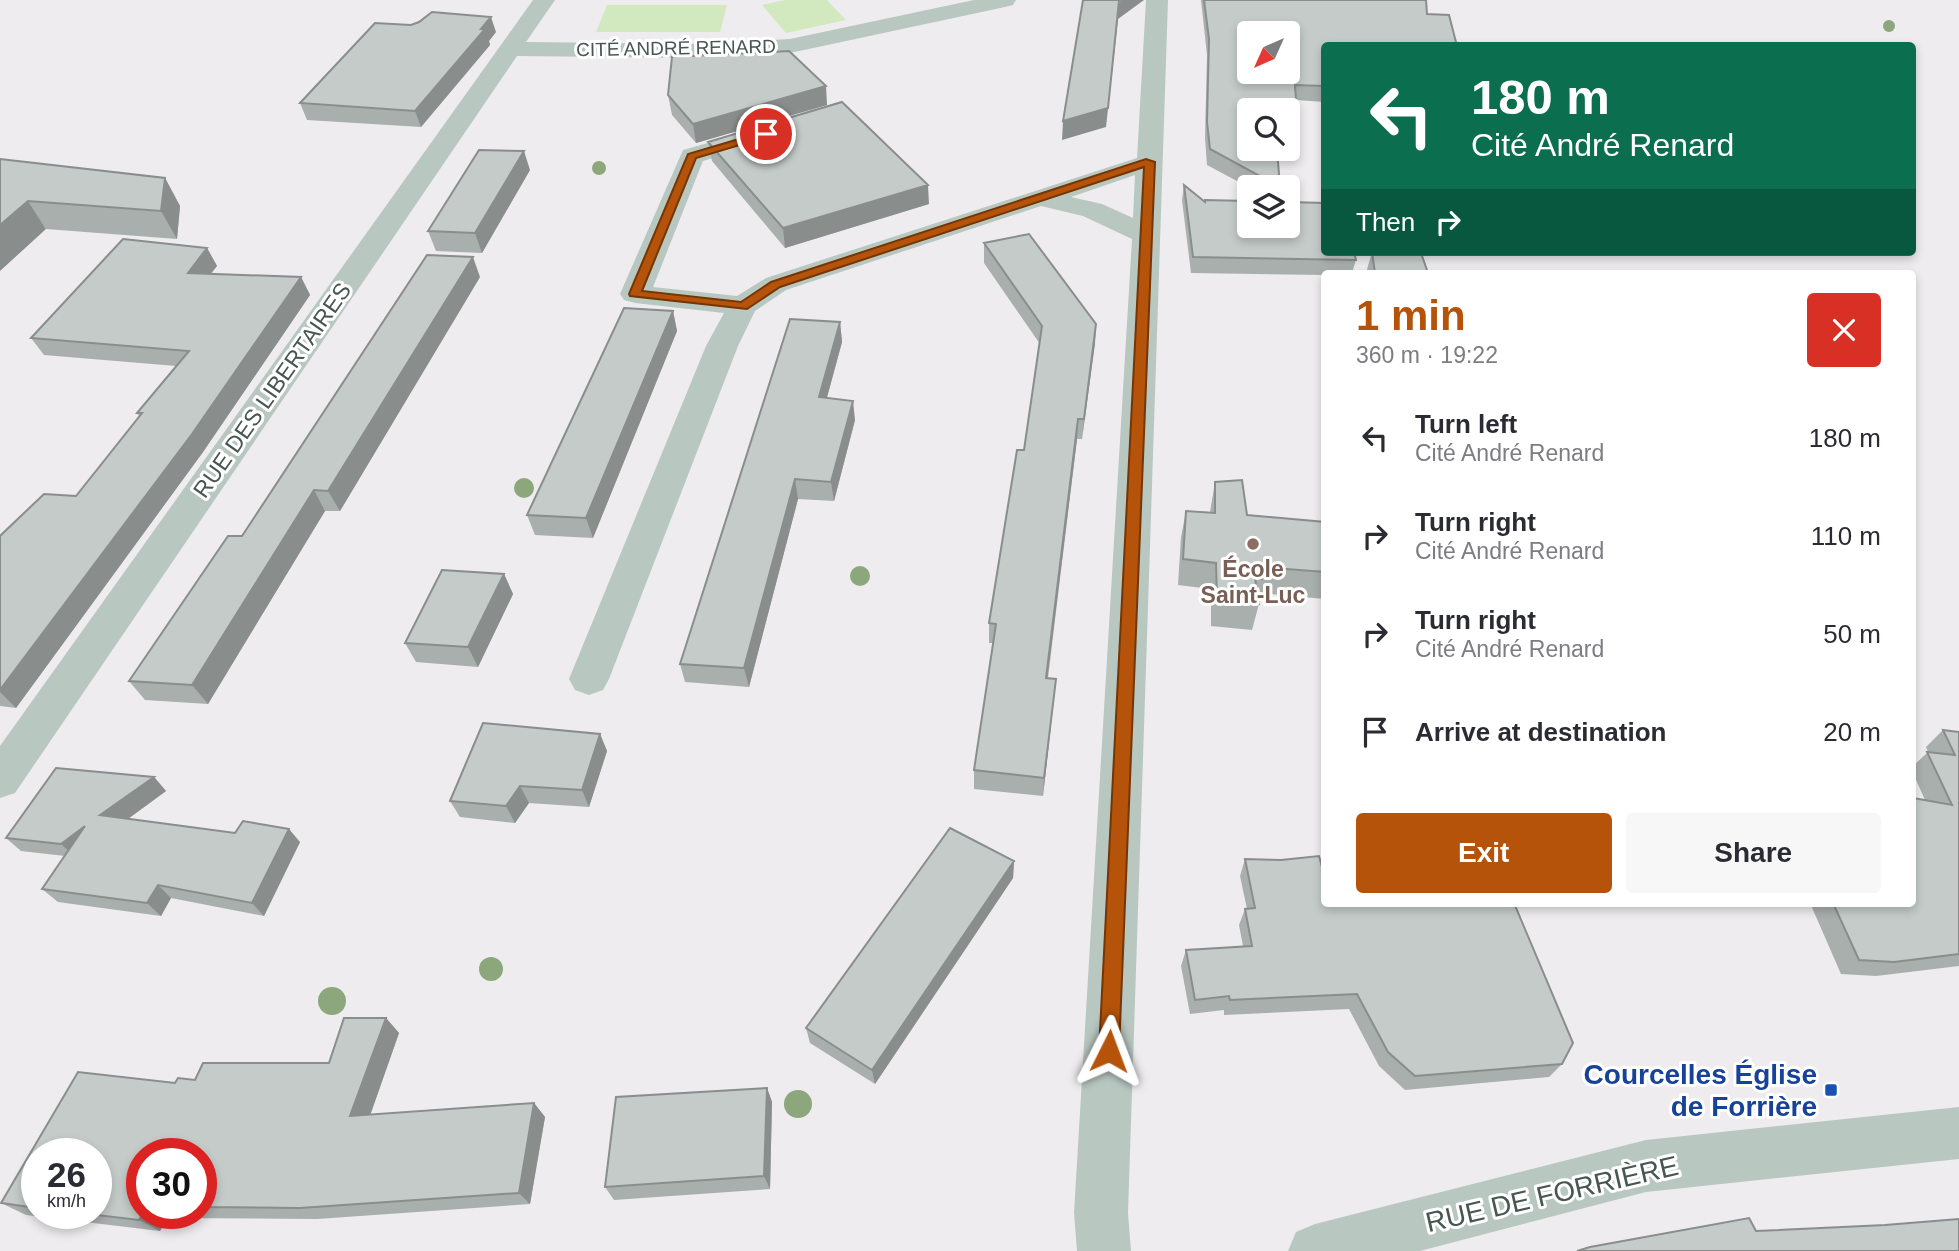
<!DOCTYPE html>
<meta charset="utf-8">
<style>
body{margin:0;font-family:Arial,sans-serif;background:#f7f7f7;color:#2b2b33;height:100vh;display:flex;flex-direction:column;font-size:26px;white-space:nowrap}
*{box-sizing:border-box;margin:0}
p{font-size:23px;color:#7c7c81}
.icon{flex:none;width:38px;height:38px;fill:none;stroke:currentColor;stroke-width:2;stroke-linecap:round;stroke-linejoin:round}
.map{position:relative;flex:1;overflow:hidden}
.details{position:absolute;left:1321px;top:270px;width:595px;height:637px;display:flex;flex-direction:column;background:#fff;border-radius:7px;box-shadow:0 4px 10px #0003}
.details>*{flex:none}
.hud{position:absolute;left:1321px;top:42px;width:595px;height:214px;border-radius:7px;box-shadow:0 4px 10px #0003;background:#0b6e4f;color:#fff;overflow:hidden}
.needle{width:46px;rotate:225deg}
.buttons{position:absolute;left:1237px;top:21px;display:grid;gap:14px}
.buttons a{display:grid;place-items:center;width:63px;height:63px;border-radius:7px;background:#fff;box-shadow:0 4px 10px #0003;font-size:35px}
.speed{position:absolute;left:21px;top:1138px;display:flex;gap:14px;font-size:35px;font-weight:700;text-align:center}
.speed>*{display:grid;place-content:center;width:91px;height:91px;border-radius:50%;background:#fff;box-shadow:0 4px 10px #0003;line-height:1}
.speed small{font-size:18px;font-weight:400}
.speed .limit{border:10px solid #d22;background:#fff;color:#111}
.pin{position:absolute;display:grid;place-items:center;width:60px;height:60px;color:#fff;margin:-30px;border:4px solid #fff;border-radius:50%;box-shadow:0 2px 7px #0007}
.me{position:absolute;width:77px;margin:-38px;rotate:3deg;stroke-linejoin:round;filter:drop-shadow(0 0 5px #0008)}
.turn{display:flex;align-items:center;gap:24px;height:147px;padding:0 35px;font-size:32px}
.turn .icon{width:91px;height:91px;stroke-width:2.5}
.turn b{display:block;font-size:49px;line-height:60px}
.then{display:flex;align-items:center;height:66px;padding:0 35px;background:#0003;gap:14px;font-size:26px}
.round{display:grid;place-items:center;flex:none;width:74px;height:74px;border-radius:7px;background:#f7f7f7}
.summary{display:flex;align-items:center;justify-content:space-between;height:119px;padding:0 35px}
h1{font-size:42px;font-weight:700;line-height:52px;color:#b45309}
.primary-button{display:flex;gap:14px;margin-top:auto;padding:14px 35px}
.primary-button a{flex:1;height:80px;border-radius:7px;background:#b45309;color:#fff;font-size:28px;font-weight:700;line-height:80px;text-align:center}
.primary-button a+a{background:#f7f7f7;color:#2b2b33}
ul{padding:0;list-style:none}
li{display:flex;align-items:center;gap:21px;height:98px;padding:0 35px}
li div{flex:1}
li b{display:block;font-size:26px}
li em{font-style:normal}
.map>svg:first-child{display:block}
.green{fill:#d2e8be}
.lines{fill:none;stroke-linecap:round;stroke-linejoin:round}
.minor{fill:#b9c7c1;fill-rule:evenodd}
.tree{fill:#8da77d}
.wall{fill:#a9afad;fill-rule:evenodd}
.shaded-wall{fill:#898e8d}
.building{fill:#c4cbc9;stroke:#898e8d;stroke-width:2;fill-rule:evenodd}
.route{fill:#b45309;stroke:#753606;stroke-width:2}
.education-dot{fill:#8d6e63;stroke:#fff;stroke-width:2.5}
.transit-dot{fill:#1a4fb4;stroke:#fff;stroke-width:2.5}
.labels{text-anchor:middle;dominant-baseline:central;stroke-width:6;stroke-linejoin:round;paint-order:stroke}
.far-street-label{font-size:19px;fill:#475750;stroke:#fff}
.street-label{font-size:23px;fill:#475750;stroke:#fff}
.education-label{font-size:23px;font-weight:bold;fill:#785e54;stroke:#fff}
.near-transit-label{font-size:28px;font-weight:bold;fill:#164399;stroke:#fff;text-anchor:end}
.near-street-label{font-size:28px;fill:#475750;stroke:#fff}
</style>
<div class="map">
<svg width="1959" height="1251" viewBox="0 0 1959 1251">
<rect width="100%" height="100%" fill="#eeecee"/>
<path class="green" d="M785,0H827L846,20L786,33L762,5Z
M607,5H727L720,32H596Z"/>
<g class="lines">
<path class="minor" d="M533,0H555L526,42L698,44L790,39L974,0H1016L1013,5L1005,7L790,53L698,58L517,56L15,793L0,798V746Z
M1146,0H1168L1128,1213L1131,1251H1077L1074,1213L1132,239L1083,216L1041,206L786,290L755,311L738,346L609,679L603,690L589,695L575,690L569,679L706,346L724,313L635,303L624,300L620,294L683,150L761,128L770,131L774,136L770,141L703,161L653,287L737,296L766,278L1137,158ZM1135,175L1133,218L1102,204L1071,197Z
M1959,1107V1159L1646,1192L1420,1251H1288L1296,1232L1315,1224L1646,1140Z"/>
</g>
<g class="tree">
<circle cx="1889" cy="26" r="6"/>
<circle cx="599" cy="168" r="7"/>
<circle cx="524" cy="488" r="10"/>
<circle cx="860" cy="576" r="10"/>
<circle cx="491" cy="969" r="12"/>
<circle cx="332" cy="1001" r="14"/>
<circle cx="798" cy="1104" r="14"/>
</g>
<path class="wall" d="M1201,0H1426L1325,46V102L1296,100L1297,114L1294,130H1288V110H1250L1280,187L1250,188L1207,165L1205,138L1207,55Z
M496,32L489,41L490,45L421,127L307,120L300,103Z
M668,95L827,105L696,143L672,115Z
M708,142L929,204L785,248L712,161Z
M0,159L165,178L180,206L177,239L46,229Z
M530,170L482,253L436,251L428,231Z
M1184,185L1205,202L1356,260L1352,273H1325V275L1191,273L1182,200Z
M984,243L1096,324L1082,439H1077L1048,678L1054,698L1043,796L974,789V770L993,643H989V623L1024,450L1040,344L984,263Z
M207,248L217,266L210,274L301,277L310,295L203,452L16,708L0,706V536L76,496L139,416L137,413L176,366L44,355L31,338Z
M1372,252L1428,273H1366Z
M480,277L340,511H325L208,704L145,700L129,681L242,536Z
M673,311L677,331L593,538L535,535L527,515Z
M840,322L842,342L827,397L855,420L834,501L798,499L749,687L685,682L680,664Z
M1215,482L1247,515L1325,522V599L1258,593V596L1259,604L1252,630L1211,626V589L1178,585L1181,537L1186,511L1210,512Z
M504,574L513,594L478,667L416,662L405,643Z
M1943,730L1959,732V966L1876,976L1841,974L1810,903H1913L1925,800L1913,773V766L1928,752L1926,747Z
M600,734L607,751L589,807L529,803L515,823L460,817L450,801Z
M154,777L166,791L128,819L300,842L264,916L171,898L161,916L58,902L42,889L65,856L21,851L6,838Z
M1245,859L1325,903H1520L1516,908L1562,1064L1549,1077L1405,1090L1379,1066L1349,1009L1224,1015V1010L1190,1014L1181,966L1186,950L1243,946L1239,925L1245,909H1247L1240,876Z
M1014,861L1013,878L875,1084L810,1043L806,1028Z
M344,1018H386L399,1033L370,1115L534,1103L545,1117L530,1204L317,1219L167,1218L160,1231L26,1215L1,1203L78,1072L175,1083L178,1078L195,1080L203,1063H329ZM37,1153H96V1213H37ZM142,1153H201V1213H142Z
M767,1088L772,1102L770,1189L614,1200L605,1187Z"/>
<path class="shaded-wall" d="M1121,0H1144L1118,19L1106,127L1062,140L1063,121Z
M491,17L496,32L489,41L490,45L421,127L415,111Z
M826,86L827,105L696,143L693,124Z
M524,151L530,170L482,253L475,233Z
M165,178L180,206L177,239L161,211Z
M928,185L929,204L785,248L783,228Z
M28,201L46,229L0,271V225Z
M207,248L217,266L198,290L188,273Z
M473,257L480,277L340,511L328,491Z
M301,277L310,295L203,452L16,708L0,692V690Z
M673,311L677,331L593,538L586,518Z
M840,322L842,342L822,416L819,397Z
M1096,324L1095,344L1082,439L1084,419Z
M853,401L855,420L834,501L831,482Z
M1078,419L1077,439L1045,697L1046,678Z
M795,479L798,499L749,687L744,668Z
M314,490L325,511L208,704L192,685Z
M504,574L513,594L478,667L468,647Z
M1056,679L1054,698L1043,796L1044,778Z
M600,734L607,751L589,807L582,790Z
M154,777L166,791L114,829L100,815Z
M520,786L529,803L515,823L506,806Z
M85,826L75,857L61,844Z
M289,829L300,842L264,916L252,903Z
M1014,861L1013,878L875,1084L872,1070Z
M158,885L171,898L161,916L147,903Z
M386,1018L399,1033L365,1130L350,1116Z
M767,1088L772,1102L770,1189L764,1176Z
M534,1103L545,1117L530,1204L519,1193Z
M143,1213H158L167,1218L160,1231L139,1220Z"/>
<path class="building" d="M1083,0H1121L1119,1L1108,108L1063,121Z
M1204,0H1426L1427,14L1449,15L1457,46H1325V86L1295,85L1297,114H1288V110H1250V149H1277L1280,187L1210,149L1207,122L1209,39ZM1250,33H1288V72H1250Z
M432,12L491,17L481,29H485L415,111L300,103L375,23L411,25L419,22Z
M789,51L826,86L693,124L668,95L672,57Z
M842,102L928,185L783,228L708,142Z
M479,150L524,151L475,233L428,231Z
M0,159L165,178L161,211L28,201L0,225Z
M1184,185L1205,202V200L1250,201V226H1288V202L1325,203V252H1354L1356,260L1193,257Z
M1029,234L1096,324L1084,419H1078L1046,678L1056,679L1044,778L974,770L996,624L989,623L1017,450H1024L1042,326L984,243Z
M123,239L207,248L188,273L301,277L192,434L0,690V536L44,494L76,496L142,413H137L189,351L31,338Z
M1372,252L1421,253L1428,273H1375Z
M427,255L473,257L328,491L314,490L192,685L129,681L228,536H242Z
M624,308L673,311L586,518L527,515Z
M790,319L840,322L819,397L853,401L831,482L795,479L744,668L680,664Z
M1242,480L1247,515L1325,522V572L1261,567L1262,579L1255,578L1259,604L1217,600L1216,563L1183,559L1186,511L1215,513V482Z
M442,570L504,574L468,647L405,643Z
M483,723L600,734L582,790L520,786L506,806L450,801Z
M1943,730L1959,732V954L1894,962L1859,960L1833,903H1913V798L1952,805L1927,752L1955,755Z
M56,768L154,777L100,815L235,833L243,821L289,829L252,903L158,885L147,903L42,889L85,826L61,844L6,838Z
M950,828L1014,861L872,1070L806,1028Z
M1319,856L1325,878V903H1514L1573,1043L1562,1064L1415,1076L1388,1052L1357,994L1230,1000L1229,996L1195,1000L1186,950L1252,946L1245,909L1255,908L1245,859L1281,860Z
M344,1018H386L350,1116L534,1103L519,1193L300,1208L201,1207V1153H142V1213H143L139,1220L80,1213H96V1153H37V1208L1,1203L78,1072L175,1083L178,1078L195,1080L203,1063H329Z
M767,1088L764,1176L605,1187L616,1097Z
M1749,1218L1756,1231L1885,1225L1959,1219V1251H1577L1590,1247Z"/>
<path class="route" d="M766,131L771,134L770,136L696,158L642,291L741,302L771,282L1146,159L1155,162L1119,1051L1116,1058L1109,1061L1102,1058L1099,1051L1144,167L780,287L747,309L630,296L629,294L688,154Z"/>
<circle class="education-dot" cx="1253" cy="544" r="7"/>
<rect class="transit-dot" x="1824" y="1083" width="14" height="14" rx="3.5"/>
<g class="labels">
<g class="far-street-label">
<text transform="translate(676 48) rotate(-1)">CITÉ ANDRÉ RENARD</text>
</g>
<g class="street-label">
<text transform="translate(272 390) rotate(-55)">RUE DES LIBERTAIRES</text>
</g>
<g class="education-label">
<text x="1253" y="569">École<tspan x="1253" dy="26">Saint-Luc</tspan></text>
</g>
<g class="near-transit-label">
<text x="1817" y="1074">Courcelles Église<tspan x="1817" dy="32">de Forrière</tspan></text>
</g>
<g class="near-street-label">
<text transform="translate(1552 1194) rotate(-13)">RUE DE FORRIÈRE</text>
</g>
</g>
</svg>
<div class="buttons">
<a><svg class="needle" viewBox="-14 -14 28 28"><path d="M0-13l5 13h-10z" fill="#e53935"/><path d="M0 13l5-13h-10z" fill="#7c7c81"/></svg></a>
<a><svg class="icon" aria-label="search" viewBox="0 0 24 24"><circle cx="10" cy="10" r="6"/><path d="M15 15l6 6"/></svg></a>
<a><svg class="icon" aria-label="layers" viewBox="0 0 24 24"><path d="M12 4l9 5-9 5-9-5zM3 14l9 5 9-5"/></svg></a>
</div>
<div class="speed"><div>26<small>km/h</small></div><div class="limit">30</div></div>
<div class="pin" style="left:766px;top:134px;background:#d93025"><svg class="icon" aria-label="arrive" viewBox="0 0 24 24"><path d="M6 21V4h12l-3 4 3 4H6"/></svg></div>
<svg class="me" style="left:1109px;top:1051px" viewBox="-20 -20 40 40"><path d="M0-17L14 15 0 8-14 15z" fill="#b45309" stroke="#fff" stroke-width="4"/></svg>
<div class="hud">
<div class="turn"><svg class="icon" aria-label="left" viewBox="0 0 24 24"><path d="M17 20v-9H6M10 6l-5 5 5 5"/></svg><div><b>180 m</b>Cité André Renard</div></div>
<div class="then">Then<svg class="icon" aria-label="right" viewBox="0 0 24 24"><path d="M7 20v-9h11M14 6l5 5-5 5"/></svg></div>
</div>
<section class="details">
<div class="summary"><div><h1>1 min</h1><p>360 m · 19:22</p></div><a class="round" style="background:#d93025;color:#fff"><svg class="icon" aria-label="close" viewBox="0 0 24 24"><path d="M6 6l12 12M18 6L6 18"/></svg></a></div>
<ul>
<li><svg class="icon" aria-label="left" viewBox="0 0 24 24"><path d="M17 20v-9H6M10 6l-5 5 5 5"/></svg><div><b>Turn left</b><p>Cité André Renard</p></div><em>180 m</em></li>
<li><svg class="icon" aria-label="right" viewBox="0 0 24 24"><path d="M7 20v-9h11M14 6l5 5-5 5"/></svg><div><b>Turn right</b><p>Cité André Renard</p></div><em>110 m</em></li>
<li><svg class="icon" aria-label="right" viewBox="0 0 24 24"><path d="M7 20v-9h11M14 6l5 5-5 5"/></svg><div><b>Turn right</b><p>Cité André Renard</p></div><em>50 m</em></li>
<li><svg class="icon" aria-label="arrive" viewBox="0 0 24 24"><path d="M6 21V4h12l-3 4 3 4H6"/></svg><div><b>Arrive at destination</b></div><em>20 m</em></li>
</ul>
<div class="primary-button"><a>Exit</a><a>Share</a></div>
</section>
</div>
